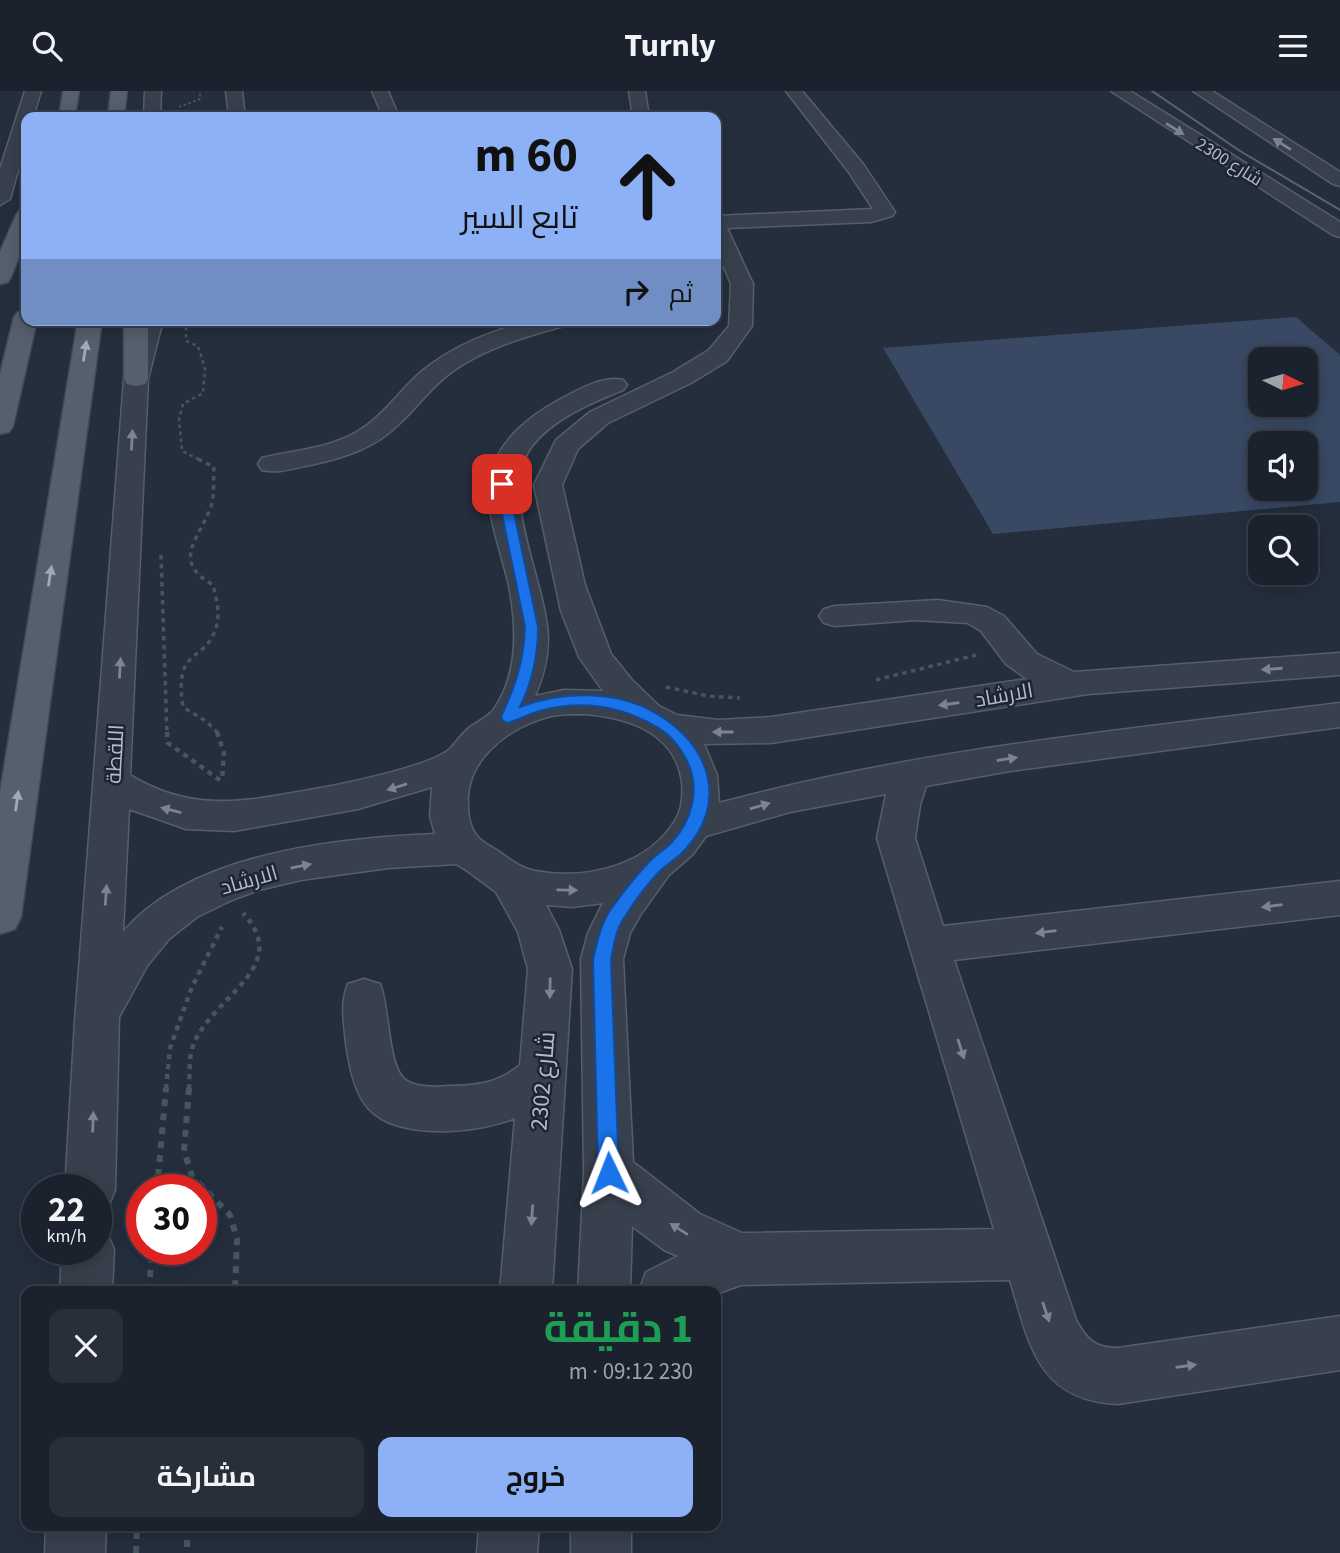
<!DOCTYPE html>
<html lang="ar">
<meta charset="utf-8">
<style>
body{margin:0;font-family:"Source Sans 3",Cairo,sans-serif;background:#282f3a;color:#f1f3f6;direction:rtl;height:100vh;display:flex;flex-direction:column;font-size:26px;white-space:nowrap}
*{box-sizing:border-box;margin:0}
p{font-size:23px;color:#a0a4aa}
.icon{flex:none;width:38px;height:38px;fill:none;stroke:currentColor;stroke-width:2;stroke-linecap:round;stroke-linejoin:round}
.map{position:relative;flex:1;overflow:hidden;direction:ltr}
.drawer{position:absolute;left:21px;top:1195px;width:700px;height:245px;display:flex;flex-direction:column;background:#1b222e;border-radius:14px;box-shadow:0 4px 18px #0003,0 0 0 2px #393f4a;direction:rtl}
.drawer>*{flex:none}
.top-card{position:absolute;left:21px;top:21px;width:700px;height:214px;border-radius:14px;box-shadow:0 4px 18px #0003,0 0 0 2px #393f4a;direction:rtl;background:#8cb1f6;color:#111;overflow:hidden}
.needle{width:46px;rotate:95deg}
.buttons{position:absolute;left:1248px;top:256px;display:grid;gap:14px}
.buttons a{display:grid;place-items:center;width:70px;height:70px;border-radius:14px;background:#1b222e;box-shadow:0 4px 18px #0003,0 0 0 2px #393f4a;font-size:35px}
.speed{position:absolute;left:21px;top:1083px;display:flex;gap:14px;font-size:35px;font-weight:700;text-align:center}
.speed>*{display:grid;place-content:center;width:91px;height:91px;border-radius:50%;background:#1b222e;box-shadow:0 4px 18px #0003,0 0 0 2px #393f4a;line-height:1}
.speed small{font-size:18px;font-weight:400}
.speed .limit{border:10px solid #d22;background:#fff;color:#111}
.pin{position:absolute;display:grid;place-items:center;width:60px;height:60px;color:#fff;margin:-30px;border-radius:14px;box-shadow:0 4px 10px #0006}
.me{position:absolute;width:77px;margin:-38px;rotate:358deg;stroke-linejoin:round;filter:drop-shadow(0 0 5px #0008)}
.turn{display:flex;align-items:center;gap:24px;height:147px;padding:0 28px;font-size:32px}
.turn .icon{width:91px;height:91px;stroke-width:2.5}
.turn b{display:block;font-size:49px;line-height:60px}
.then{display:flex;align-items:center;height:66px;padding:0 28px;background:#0003;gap:14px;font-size:26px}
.round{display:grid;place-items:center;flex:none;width:74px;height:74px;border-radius:14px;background:#282f3a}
.head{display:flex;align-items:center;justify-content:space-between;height:119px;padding:0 28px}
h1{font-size:42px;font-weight:700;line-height:52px;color:#1e9e55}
.action{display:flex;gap:14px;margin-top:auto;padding:14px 28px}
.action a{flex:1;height:80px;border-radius:14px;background:#8cb1f6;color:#111;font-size:28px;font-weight:700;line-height:80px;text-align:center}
.action a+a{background:#282f3a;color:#f1f3f6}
header{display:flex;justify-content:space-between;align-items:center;height:91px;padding:0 28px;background:#1b222e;font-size:32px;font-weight:700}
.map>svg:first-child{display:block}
.water{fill:#394964;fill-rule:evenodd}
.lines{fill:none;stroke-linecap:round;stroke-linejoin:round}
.minor-casing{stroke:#565e6b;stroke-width:3}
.major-casing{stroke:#414956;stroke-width:3}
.path-far4{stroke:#44585b;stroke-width:2;stroke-dasharray:2.5 2.5;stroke-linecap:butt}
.path-far3{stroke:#44585b;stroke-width:2.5;stroke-dasharray:3.5 3.5;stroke-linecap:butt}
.path-far2{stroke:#44585b;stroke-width:3.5;stroke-dasharray:4.5 4.5;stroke-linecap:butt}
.path-far1{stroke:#44585b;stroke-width:4.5;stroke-dasharray:5 5;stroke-linecap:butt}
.path{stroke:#44585b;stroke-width:6;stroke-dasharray:7 7;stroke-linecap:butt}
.minor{fill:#38404d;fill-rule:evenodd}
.major{fill:#565f6d;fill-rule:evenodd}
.tram{stroke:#5a6474;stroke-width:2}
.oneway{fill:#7c8491}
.oneway2{fill:#a1a9b6}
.route{fill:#1a73e8;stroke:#114b97;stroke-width:2}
.labels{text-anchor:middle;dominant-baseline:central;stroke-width:5;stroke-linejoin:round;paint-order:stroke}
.far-street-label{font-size:18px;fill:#b4bbc8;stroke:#1d2532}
.street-label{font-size:21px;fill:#b4bbc8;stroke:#1d2532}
.near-street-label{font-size:24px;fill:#b4bbc8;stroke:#1d2532}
</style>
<header><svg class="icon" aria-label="menu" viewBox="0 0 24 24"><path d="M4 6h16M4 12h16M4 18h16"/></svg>Turnly<svg class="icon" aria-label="search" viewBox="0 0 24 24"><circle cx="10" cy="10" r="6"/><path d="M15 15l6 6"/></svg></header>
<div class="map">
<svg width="1340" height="1462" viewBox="0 0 1340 1462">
<rect width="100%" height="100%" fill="#242e3d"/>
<path class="water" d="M1296,226L1340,264V411L993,443L883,257ZM1260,268H1306V313H1260ZM1260,352H1306V397H1260Z"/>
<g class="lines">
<defs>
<path id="minor" d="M25,0H41L33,26H26V51L10,108L0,114V78Z
M145,0H161L160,26H144Z
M226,0H242L245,26H229Z
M372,0H388L399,26H383Z
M629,0H645L649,26H633Z
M786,0H802L863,73L895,121L892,125L871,131L727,137L753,193L752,235L727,270L691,292L608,332L578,358L562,394L585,494L611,563L632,589L659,615L677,624L718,629L771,626L1027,588L1006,573L981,540L968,532L915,529L835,535L824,532L819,525L824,518L835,515L938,509L987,516L1004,525L1037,563L1074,581L1340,562V584L1088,603L771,652L704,653L717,684L719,712C922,657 1133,638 1340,612V636L1010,680L926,695L920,714L915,747L943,835L1340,790V824L954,869L1076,1229C1087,1249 1095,1257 1118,1257L1340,1225V1279L1118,1313C1038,1310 1029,1253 1010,1189L741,1194L716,1203V1200H639L646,1181L678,1165L664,1159L632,1135L630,1200H578L584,1082L581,868L588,842L603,812L572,816L546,814L559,839L572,878L552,1200H500L515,1027C478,1042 399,1050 369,1018C354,1002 349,973 346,952C344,931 340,912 348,893L364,888L380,893C390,916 387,979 407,990C418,997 437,996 449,995C477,995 498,992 520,974L528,878L518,841L496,801L466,779L456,773L388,777L301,789L259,799L232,809L197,826L169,848L147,875L119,926L115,1099L108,1116L96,1121V1099H65L75,930L124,288L140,229H163L148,288L130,684C194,723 246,710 315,698C343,693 433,675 451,657C457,650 462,643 469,637C476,631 489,626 494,618C519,582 517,536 509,495C502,461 484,421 490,386C497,351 529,325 559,309C576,300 603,284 623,289L627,294L623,299C591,312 554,327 532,355C496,402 547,491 548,548C548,568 543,587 535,605L564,599L603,600L579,566L561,520L534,394L556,349L590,321L673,281L709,259L729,235L731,193L716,157V125L873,118L848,80ZM583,623C627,626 676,641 682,692C683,704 682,718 676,728C648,776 585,789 535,780C520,777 510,768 498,760C492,756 485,753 480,748C471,740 468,727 468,714C465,671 504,640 541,628C555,623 569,623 583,623ZM432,696L430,725L435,743C338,747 190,762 123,841L129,718L186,738L234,740L358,718ZM886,703L877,747L994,1138L742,1142L700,1123L633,1071L623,868L630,842L641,823L669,784L693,763L706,745L790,721Z
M1111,0H1130L1340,131V146L1333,144Z
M1193,0H1212L1340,81V95L1333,93Z
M532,229H570L567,234C528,245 487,256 453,280C433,294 418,315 400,332C376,357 343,367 310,374C294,377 278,383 262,379L258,373L262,367C294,359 326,358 355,342C382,327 398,301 421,281C453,254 492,240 532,229Z
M96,1136L106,1140L114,1158L112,1200H60L62,1158H96Z
M46,1435H106L105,1462H45Z
M479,1435H539L537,1462H477Z
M571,1435H631V1462H571Z"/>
<path id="major" d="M63,0H79L75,26H59Z
M111,0H127L124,26H108Z
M26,118V148L11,186L8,191L0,193V161L16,124L19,120Z
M26,219V229H37L13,335L9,341L0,343V283L14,226L18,221Z
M78,229H102L21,826L15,838L0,843V701Z
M124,229H148V288L145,293L136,295L127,293L124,288Z"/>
</defs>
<use href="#minor" class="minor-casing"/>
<use href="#major" class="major-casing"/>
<path class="path-far4" d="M179,16L200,8V0"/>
<path class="path-far3" d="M186,229V250L198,255L205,278L203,302L183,313L179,328L182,360L202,370"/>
<path class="path-far2" d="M198,368L214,376C213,389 215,403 211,415C200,448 170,469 213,494C216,506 220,520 217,533C207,574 173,553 183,616L207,631L219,643
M161,464L167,643
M876,589L976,564
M666,596L708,605L740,607"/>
<path class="path-far1" d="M167,641L168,652L221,690
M217,641L224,662L222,690
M166,998L170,957L192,896L222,836
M189,998C190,984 188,963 195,950C217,903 292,875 243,822"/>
<path class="path" d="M189,997L184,1060L192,1085L230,1124L237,1148L235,1200
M157,1099L166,997
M149,1200L152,1158
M187,1435V1462
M136,1462L137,1435"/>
<use href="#minor" class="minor"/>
<use href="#major" class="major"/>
<path class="tram" d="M1152,0L1240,60L1340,119"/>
</g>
<defs><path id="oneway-solid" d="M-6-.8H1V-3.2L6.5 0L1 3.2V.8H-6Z" transform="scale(1.75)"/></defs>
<g class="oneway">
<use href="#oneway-solid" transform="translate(1175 38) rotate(32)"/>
<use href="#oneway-solid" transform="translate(1282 53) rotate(-148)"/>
<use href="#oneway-solid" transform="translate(132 349) rotate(-87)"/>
<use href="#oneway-solid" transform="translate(120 577) rotate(-87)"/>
<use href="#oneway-solid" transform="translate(1272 578) rotate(176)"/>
<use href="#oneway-solid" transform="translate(949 613) rotate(172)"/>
<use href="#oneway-solid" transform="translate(723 641) rotate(180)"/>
<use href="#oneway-solid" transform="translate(1007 668) rotate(-9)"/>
<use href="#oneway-solid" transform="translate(397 696) rotate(163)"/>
<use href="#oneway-solid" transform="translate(760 715) rotate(-16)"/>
<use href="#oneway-solid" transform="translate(171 719) rotate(-166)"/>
<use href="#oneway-solid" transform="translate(301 775) rotate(-12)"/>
<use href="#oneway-solid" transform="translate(567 799) rotate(1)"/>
<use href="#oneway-solid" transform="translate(106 804) rotate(-86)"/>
<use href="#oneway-solid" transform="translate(1272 815) rotate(173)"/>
<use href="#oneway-solid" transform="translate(1046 841) rotate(173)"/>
<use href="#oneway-solid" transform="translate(550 897) rotate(91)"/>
<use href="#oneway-solid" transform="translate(961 958) rotate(72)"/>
<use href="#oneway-solid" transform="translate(93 1031) rotate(-88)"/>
<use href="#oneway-solid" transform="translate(532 1124) rotate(94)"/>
<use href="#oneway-solid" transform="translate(679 1138) rotate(-148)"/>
<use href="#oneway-solid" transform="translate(1046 1221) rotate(71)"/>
<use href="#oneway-solid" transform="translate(1186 1275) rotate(-8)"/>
</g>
<g class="oneway2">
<use href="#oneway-solid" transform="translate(85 260) rotate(-81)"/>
<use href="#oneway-solid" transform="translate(50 485) rotate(-81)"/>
<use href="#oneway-solid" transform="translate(17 710) rotate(-82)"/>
</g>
<path class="route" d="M502,390L508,393L538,536C538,565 533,589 520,616C561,600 614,599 654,621C709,652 731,711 683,761C677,767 669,772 662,778C649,791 636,808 626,824C616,837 614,853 611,869L619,1082L616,1089L609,1092L601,1089L598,1082L593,869C597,849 602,829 614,814C624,800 636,785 648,772C655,764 665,759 672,751C692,730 700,698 688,672C681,657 671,644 657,636C622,616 583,609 543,619C531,622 520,628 508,632L503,630L501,626C515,596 524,570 525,536L496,393Z"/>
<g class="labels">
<g class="far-street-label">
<text transform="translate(1229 71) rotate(32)">شارع 2300</text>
</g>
<g class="street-label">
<text transform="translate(1004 604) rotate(-10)">الارشاد</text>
<text transform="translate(115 663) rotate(-87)">اللقطة</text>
<text transform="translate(249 789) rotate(-16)">الارشاد</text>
</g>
<g class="near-street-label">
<text transform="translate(543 990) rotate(-85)">شارع 2302</text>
</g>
</g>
</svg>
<div class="buttons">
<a><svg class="needle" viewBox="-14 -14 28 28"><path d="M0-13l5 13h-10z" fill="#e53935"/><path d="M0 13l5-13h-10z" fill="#a0a4aa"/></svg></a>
<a><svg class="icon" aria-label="sound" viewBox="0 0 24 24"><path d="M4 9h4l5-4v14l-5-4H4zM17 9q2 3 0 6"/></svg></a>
<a><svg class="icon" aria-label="search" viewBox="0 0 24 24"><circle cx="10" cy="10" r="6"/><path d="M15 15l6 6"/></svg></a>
</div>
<div class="speed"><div>22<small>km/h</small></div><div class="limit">30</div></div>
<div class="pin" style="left:502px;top:393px;background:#d93025"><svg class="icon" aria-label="arrive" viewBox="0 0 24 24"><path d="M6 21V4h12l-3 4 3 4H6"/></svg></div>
<svg class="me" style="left:609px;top:1082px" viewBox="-20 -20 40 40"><path d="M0-17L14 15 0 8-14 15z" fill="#1a73e8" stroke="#fff" stroke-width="4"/></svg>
<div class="top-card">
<div class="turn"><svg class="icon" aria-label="ahead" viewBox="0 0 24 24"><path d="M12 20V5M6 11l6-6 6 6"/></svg><div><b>60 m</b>تابع السير</div></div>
<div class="then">ثم<svg class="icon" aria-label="right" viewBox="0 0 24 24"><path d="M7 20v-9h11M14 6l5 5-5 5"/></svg></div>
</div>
<section class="drawer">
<div class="head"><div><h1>1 دقيقة</h1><p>230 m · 09:12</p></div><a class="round"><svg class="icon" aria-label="close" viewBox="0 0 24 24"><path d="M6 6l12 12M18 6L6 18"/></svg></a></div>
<div class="action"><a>خروج</a><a>مشاركة</a></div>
</section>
</div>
